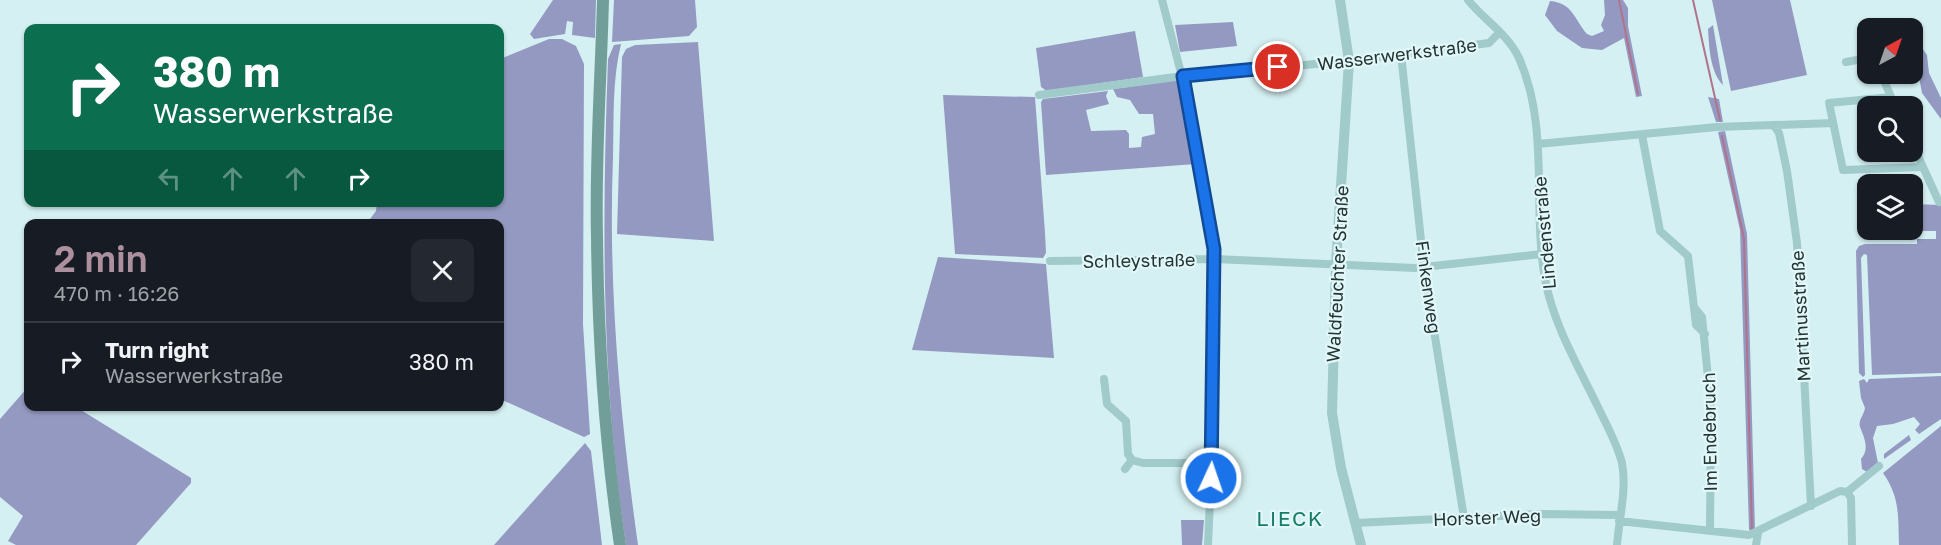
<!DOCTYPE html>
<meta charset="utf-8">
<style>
body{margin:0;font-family:"Golos Text",sans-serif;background:#242831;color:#f1f3f6;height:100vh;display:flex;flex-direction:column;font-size:22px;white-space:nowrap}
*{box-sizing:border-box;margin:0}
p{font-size:20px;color:#9ea1a6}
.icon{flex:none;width:33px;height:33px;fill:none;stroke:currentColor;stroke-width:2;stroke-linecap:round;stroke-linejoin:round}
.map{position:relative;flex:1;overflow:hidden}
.drawer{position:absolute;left:24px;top:219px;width:480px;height:192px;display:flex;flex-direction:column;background:#171b24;border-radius:12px;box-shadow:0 2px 4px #0004}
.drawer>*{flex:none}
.banner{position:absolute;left:24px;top:24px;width:480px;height:183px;border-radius:12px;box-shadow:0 2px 4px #0004;background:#0b6e4f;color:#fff;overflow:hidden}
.needle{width:39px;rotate:40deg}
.controls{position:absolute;left:1857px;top:18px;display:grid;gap:12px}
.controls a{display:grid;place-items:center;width:66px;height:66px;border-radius:12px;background:#171b24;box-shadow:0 2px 4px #0004;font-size:30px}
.pin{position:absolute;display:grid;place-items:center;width:51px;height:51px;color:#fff;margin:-26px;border:3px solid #fff;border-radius:50%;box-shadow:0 2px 6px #0007}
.me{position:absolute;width:66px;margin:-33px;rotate:3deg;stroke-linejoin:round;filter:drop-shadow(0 0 4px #0008)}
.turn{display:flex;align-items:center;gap:21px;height:126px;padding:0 30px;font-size:27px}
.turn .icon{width:78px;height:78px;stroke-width:2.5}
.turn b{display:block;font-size:42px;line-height:51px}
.lanes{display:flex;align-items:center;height:57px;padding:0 30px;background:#0003;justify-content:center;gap:30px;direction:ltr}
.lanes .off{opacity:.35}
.round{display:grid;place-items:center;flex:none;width:63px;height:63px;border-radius:12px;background:#242831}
.head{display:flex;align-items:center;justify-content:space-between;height:102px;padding:0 30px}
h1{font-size:36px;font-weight:600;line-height:45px;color:#ac909d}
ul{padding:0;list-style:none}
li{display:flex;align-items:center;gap:18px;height:78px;padding:0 30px;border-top:2px solid #363941}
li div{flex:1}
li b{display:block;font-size:22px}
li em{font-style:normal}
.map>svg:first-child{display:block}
.green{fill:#9499c1}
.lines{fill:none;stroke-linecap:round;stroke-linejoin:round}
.stream{stroke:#b1728b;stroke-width:2}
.minor{stroke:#a1caca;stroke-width:8}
.tertiary{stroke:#a1caca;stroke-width:10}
.secondary{stroke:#729e9a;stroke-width:12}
.route-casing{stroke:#114b97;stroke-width:15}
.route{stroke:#1a73e8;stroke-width:10}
.labels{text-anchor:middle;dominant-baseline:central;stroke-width:4.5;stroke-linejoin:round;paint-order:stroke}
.street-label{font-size:18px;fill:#243432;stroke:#e1f7fa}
.quarter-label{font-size:21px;letter-spacing:1.5px;fill:#177c66;stroke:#e1f7fa}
</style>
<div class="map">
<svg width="1941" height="545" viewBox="0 0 1941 545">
<rect width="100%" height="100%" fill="#d5f0f2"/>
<path class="green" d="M553,0H596L595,38L572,35L573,22L567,21L565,34L534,39L530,34Z
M614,0H695L697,27L689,36L612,42Z
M1604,0H1623L1628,8V26L1642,96L1636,97L1624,38L1602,50L1582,48L1557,31L1545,15L1550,1C1573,3 1574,19 1587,34L1592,36L1604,31L1601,25L1605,15Z
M1712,0H1790L1807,75L1731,91Z
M1233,22L1237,46L1180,52L1175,25Z
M1713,25L1723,85C1710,72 1709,46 1708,29Z
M1135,31L1143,77L1047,91L1041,87L1036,48Z
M1912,33L1927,55L1929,73L1941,98V119L1922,93L1919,77L1922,73L1913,60Z
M549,39H562L576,46L584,64L583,324L590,434L584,437L500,399V224L367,223L376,211L377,203L500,202V59Z
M698,42L714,241L617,234L622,57L626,49L635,45Z
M621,44C612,80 614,120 613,158C608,288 620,416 638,545H626C601,384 602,222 608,59L614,45Z
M1179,80L1196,164L1046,175L1041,102L1043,99L1108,91L1106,96L1109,104L1086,110L1091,131L1126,130L1129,134V148L1141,147L1142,137L1155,134L1153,114H1139L1130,100L1117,97L1113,89Z
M943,95L1035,97L1045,233L1046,253L1043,258L955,254Z
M1708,97L1719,99L1723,122H1716Z
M1725,131L1747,234L1755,530H1749L1740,230L1718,132Z
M1913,204L1941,205V373L1872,375L1867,255L1864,254L1861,258L1865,375L1863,377L1859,373L1856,251L1859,246L1865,244H1917V239H1936V231H1908L1912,230Z
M938,257L1046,264L1054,358L912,350Z
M1941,376V419L1919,434L1915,430L1920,424L1914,417L1893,424L1877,426L1873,438L1878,463L1867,472L1862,469L1861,459C1870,449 1864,437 1860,427C1858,420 1864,415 1865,408L1861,398L1859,381L1864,379L1867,383L1869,379Z
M28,387V406L76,407L191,478V483L136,545H16L8,541L23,516L0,497V419Z
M1941,426V545H1899C1898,516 1900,497 1883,473Z
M1909,435L1911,440L1884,459V454Z
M585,443L591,451L602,545H494Z
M1181,520H1204L1202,545H1182Z"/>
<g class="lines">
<path class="stream" d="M1619,0L1638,94
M1693,0L1720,120
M1722,136L1744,239L1752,530"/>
<path class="minor" d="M1162,0L1187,96L1213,249V433L1208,545
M1468,0C1484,20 1508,34 1519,58C1550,128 1532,206 1545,279C1553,323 1577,364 1597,405C1606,424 1617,443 1622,463C1627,489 1619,519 1617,545
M1401,54L1424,268L1464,518
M1846,62L1868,58
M1881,74L1895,106
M1039,95L1183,76L1349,61L1489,43L1500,32
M1891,97L1829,103L1843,170L1923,167L1915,149
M1775,127L1779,133L1787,171L1797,243L1811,506
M1642,135L1660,231L1688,256L1696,325L1705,334
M1538,144L1717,127L1833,123
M1923,167L1939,202
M1050,261L1214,259L1415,268L1542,254
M1694,307L1702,317L1711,408L1710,531
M1104,379L1107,404L1126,421L1128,454L1132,460L1143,463H1211
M1125,469L1132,460
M1847,492L1851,498L1852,545
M1619,521L1749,535L1840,491L1847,492L1879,466
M1355,523L1542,514L1620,515
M1756,545L1758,533"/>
<path class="tertiary" d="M1340,0L1349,61L1336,264L1332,413L1341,468L1361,545"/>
<path class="secondary" d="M603,0C601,79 595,158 597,237C598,340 605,443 620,545"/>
</g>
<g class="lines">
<defs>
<path id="route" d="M1211,478L1214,249L1183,76L1278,67"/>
</defs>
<use href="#route" class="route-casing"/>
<use href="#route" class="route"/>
</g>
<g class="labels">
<g class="street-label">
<text transform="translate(1397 54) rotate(-7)">Wasserwerkstraße</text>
<text transform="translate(1544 233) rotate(-95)">Lindenstraße</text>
<text transform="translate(1139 260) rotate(-1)">Schleystraße</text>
<text transform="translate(1337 274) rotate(-87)">Waldfeuchter Straße</text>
<text transform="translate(1429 287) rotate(82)">Finkenweg</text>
<text transform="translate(1800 316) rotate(-93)">Martinusstraße</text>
<text transform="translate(1709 432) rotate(-91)">Im Endebruch</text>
<text transform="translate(1487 517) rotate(-2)">Horster Weg</text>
</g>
<g class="quarter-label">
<text x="1290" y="518">LIECK</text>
</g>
</g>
</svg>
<div class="controls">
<a><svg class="needle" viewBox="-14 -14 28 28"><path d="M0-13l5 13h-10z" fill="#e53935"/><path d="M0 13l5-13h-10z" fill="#9ea1a6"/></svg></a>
<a><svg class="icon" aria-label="search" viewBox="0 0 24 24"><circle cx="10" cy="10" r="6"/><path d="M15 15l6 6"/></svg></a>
<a><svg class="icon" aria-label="layers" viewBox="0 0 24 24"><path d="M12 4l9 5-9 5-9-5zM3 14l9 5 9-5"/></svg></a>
</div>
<div class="pin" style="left:1278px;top:67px;background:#d93025"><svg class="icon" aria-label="arrive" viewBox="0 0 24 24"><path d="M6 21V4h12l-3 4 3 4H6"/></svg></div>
<svg class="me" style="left:1211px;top:478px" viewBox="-20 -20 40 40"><circle r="17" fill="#1a73e8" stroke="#fff" stroke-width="3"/><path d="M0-11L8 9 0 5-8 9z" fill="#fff"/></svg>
<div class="banner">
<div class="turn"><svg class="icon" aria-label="right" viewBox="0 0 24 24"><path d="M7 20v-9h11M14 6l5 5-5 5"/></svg><div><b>380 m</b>Wasserwerkstraße</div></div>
<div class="lanes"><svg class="icon off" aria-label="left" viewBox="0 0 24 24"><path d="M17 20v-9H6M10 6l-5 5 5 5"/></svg><svg class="icon off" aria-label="ahead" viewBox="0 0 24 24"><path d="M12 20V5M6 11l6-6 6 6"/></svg><svg class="icon off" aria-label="ahead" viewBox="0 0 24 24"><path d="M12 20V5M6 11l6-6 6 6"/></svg><svg class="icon" aria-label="right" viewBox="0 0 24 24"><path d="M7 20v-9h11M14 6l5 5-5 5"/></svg></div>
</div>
<section class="drawer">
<div class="head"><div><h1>2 min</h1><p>470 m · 16:26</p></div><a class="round"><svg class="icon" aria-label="close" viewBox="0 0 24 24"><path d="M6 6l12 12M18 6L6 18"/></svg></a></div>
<ul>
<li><svg class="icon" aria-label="right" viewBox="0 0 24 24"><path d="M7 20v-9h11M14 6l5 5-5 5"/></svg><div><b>Turn right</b><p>Wasserwerkstraße</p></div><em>380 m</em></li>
</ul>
</section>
</div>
